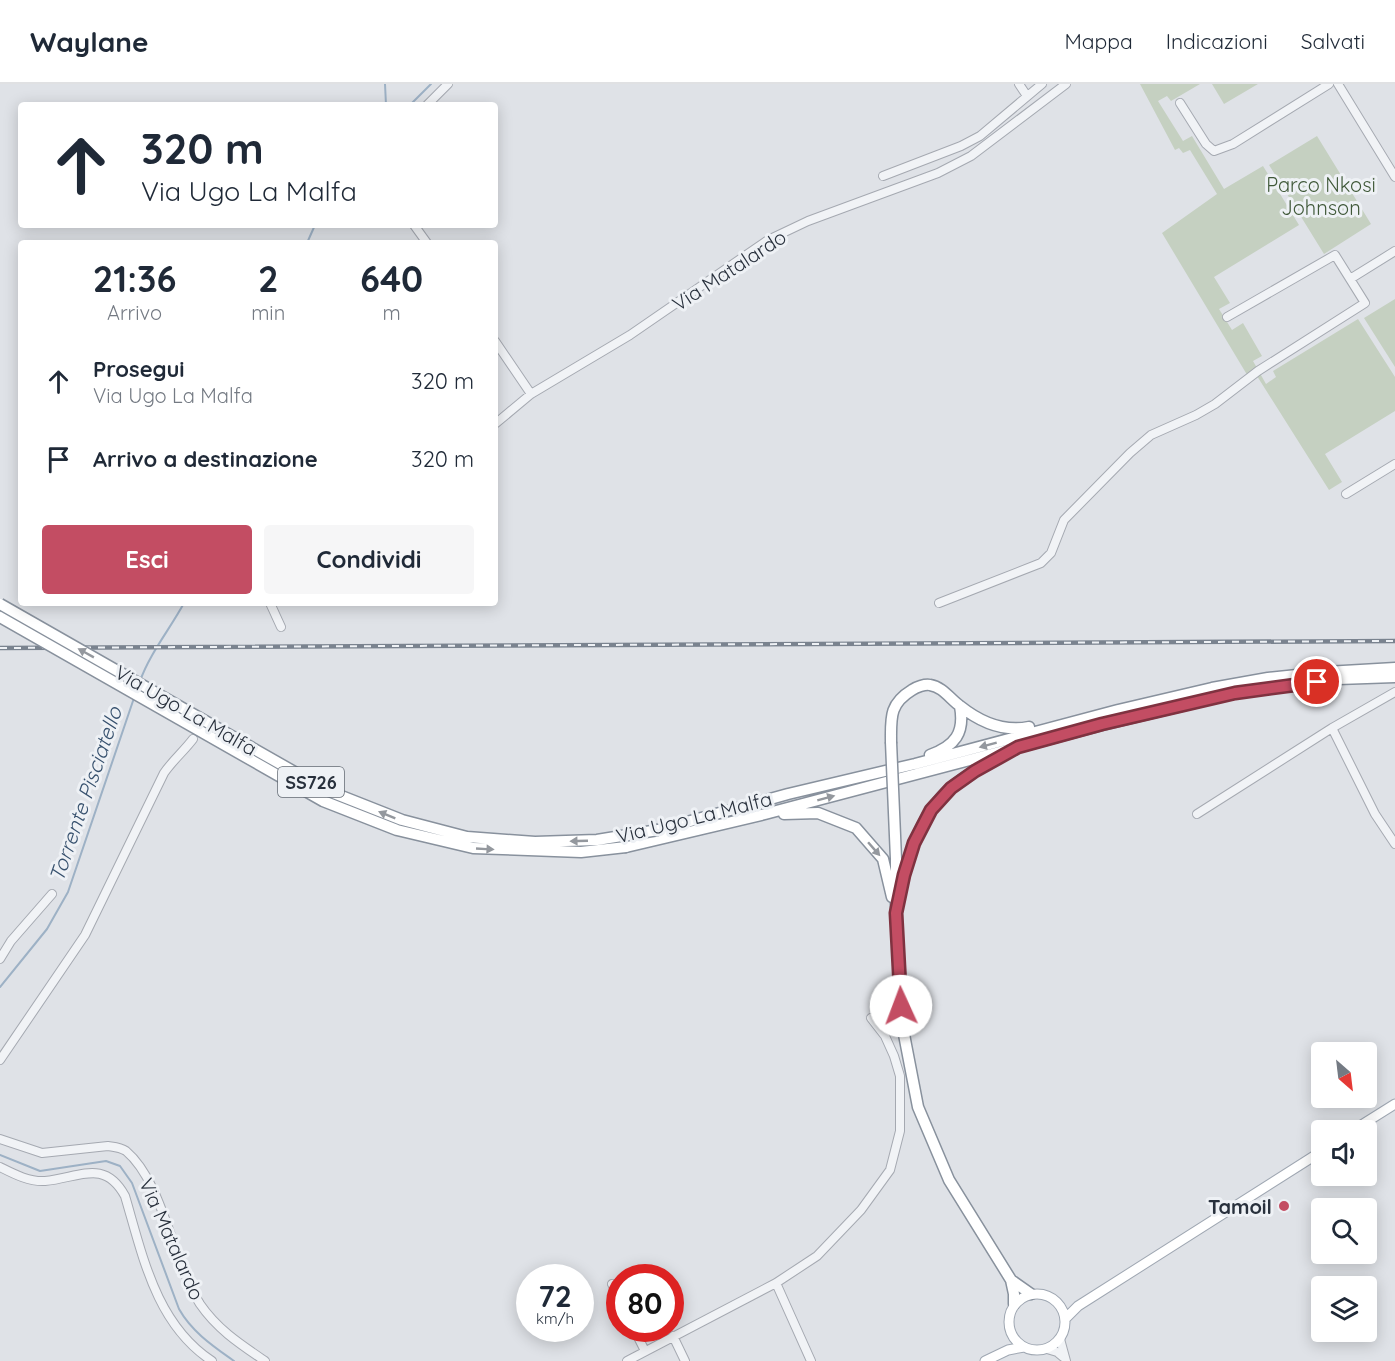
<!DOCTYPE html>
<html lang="it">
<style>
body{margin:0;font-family:Quicksand,sans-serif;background:#f6f6f7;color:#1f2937;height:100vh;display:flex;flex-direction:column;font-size:22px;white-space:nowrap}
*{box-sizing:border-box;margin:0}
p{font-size:20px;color:#747a83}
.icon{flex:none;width:33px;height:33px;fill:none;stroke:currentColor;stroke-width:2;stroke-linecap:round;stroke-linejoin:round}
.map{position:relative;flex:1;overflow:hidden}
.sheet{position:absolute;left:18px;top:156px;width:480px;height:366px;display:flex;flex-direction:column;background:#fff;border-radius:6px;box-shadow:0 3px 15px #0003}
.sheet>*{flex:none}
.banner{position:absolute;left:18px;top:18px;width:480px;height:126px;border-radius:6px;box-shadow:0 3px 15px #0003;background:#fff;color:#1f2937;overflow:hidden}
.needle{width:39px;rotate:152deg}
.tools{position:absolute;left:1311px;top:958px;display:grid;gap:12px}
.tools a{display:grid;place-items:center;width:66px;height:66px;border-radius:6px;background:#fff;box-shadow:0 3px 15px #0003;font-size:30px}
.speed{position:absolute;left:516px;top:1180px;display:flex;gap:12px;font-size:30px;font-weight:700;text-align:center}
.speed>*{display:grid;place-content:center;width:78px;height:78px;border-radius:50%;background:#fff;box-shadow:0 3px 15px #0003;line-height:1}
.speed small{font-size:15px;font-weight:400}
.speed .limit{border:9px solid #d22;background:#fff;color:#111}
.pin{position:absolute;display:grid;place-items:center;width:51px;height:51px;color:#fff;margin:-26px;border:3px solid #fff;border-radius:50%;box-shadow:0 2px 6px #0007}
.me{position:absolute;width:66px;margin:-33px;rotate:358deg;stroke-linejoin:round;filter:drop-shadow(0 0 4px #0008)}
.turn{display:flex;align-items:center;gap:21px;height:126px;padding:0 24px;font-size:27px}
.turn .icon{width:78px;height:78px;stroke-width:2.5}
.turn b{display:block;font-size:42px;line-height:51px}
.eta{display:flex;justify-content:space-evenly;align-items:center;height:102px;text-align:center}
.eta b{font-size:36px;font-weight:800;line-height:42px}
.primary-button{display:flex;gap:12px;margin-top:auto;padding:12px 24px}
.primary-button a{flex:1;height:69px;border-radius:6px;background:#c34d63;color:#fff;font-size:24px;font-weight:800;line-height:69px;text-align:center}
.primary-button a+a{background:#f6f6f7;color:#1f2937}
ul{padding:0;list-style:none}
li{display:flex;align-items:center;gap:18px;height:78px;padding:0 24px}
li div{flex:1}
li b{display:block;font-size:22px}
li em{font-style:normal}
header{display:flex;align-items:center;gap:36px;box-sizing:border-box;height:84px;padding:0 30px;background:#fff;border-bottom:2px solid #e0e1e3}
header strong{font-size:28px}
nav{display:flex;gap:33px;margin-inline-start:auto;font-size:21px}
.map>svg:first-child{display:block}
.green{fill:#c5d0c1}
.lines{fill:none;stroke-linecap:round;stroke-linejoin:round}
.stream{stroke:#9db1c5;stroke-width:2}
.minor-casing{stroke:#a5a9b1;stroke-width:10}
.major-casing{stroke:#9fa7b2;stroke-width:11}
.highway-casing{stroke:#88919d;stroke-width:13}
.minor{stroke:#f1f3f6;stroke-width:8}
.major{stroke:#fff;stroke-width:9}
.highway{stroke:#fff;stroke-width:10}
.rail-casing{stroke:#7a838f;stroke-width:4.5}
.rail{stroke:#eef1f5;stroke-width:2;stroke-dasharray:7;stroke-linecap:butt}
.highway-bridge-casing{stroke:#88919d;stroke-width:13;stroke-linecap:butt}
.highway-bridge{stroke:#fff;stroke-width:10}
.oneway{fill:#94989e}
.route-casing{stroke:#7f3240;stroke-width:15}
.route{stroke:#c34d63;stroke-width:10}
.poi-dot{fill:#c34d63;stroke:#eef1f5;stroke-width:2}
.labels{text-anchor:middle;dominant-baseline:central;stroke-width:6;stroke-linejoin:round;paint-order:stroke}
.shield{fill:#eef1f5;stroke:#646b74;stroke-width:1.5}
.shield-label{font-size:18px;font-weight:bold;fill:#29313d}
.park-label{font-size:20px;fill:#3f5838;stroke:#eef1f5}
.street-label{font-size:20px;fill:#29313d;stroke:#eef1f5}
.poi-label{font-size:20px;font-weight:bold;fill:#29313d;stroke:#eef1f5;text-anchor:end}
.water-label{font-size:21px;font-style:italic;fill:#37516e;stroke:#eef1f5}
</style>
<header>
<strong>Waylane</strong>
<nav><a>Mappa</a><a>Indicazioni</a><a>Salvati</a></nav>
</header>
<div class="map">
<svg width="1395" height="1277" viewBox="0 0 1395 1277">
<rect width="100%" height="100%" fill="#dfe2e7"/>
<path class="green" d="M1140,0H1200L1171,17L1167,12L1158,17L1183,57L1192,52L1224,105L1263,82L1299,141L1214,193L1230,219L1219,225L1232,246L1243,239L1262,272L1253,277L1266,300L1276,293L1273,287L1358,235L1395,293V327L1325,370L1342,398L1329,406L1257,292L1249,294L1162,149L1217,110L1190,66L1183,69L1179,64L1175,66Z
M1212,0H1258L1224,20Z
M1317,52L1371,140L1324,170L1269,81Z
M1395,215V283L1364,234Z"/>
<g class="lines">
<path class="stream" d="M385,0L386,21
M410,21L431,0
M307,159L315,141
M140,597C150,569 170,545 184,519
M0,903L47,845L68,808L134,614
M0,1071L40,1087L106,1077L120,1082L132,1099L179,1225C192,1248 213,1262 234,1277"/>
<defs>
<path id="minor" d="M1019,0L1027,12
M1338,0L1395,93
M1180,19L1206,60L1214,67L1233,60L1329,0
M427,21L448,0
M883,92L961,62L980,52L1042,0
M414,141L427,159
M1350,195L1395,167
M495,257L531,310
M495,340L531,310L630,251L768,156L808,137L938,89L971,72L1066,0
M1346,410L1395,380
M270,519L281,543
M939,519L1041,479L1051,469L1064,436L1130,369L1151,351L1196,331L1215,320L1258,287L1365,219L1335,171L1227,233
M1332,644L1375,730L1395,760
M1197,730L1332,644L1395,608
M0,875L11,857L52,810
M0,976L85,851L164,689C173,676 184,667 193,655
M0,1055L42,1069L108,1062C115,1063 120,1063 126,1067C163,1098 173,1178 200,1220C217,1245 240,1260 265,1277
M0,1083C14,1090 29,1098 45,1097C79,1094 104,1074 125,1112C143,1173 156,1240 212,1277
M776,1199L811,1277
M612,1200L620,1215
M634,1245L645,1267
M673,1252L685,1277
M1060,1255L1066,1277
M1047,1265L1057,1268L1063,1273
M627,1277L776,1199L817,1172L861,1126L890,1086L900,1047V992L894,972L885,952L871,934"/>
<path id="major" d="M1352,1047L1395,1020
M1009 1238a28 28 0 1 1 56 0a28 28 0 1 1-56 0Z
M1065,1235L1078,1222L1322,1067
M985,1277L1008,1266L1024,1263"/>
<path id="highway" d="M891,658C891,634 889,620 912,606C916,603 925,600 930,601C943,603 950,615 960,622C980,638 1004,648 1029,643
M930,671C955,662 965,649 960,622
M784,730L818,729L856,744L883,775L892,813
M658,746L788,710L915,680L1118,626L1212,604L1268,594L1326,588L1395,584
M626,763L765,730L1102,641L1235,609L1338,595L1395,593
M896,775V829L902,940L918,1023L949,1096L1011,1196L1014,1210V1220
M901,805C908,769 923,727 952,703C967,690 985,681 1003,671
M1011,1196L1031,1210"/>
</defs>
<use href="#minor" class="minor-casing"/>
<use href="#major" class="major-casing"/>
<use href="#highway" class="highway-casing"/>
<use href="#minor" class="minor"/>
<use href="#major" class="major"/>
<use href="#highway" class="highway"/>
<defs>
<path id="rail" d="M0,564L1395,557"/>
</defs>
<use href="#rail" class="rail-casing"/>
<use href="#rail" class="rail"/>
<defs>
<path id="highway-bridge" d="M0,520L326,706L402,736L467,753L535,758L597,756L658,746
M0,533L323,717L397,746L473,764L581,768L626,763
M891,658L896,775"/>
</defs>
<use href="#highway-bridge" class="highway-bridge-casing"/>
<use href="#highway-bridge" class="highway-bridge"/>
</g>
<defs><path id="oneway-solid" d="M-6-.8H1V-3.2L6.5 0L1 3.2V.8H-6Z" transform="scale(1.5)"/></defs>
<g class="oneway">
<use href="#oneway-solid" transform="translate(86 569) rotate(-151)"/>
<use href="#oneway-solid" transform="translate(988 661) rotate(165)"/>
<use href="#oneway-solid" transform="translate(826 714) rotate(-15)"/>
<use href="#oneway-solid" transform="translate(387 731) rotate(-158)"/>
<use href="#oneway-solid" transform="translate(579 757) rotate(178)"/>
<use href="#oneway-solid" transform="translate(485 765) rotate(3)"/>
<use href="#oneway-solid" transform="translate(874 765) rotate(49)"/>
</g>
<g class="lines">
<defs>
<path id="route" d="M901,922L896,829L904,791L914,759L931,726L951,704L975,687L1018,663L1102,640L1235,609L1317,598"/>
</defs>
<use href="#route" class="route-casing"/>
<use href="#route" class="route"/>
</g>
<circle class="poi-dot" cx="1284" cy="1122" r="6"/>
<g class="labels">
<rect class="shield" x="278" y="683" width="66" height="30" rx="4.5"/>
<g class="shield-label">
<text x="311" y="698">SS726</text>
</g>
<g class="park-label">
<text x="1321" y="100">Parco Nkosi<tspan x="1321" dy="23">Johnson</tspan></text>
</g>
<g class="street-label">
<text transform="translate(729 186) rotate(-33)">Via Matalardo</text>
<text transform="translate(186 626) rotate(30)">Via Ugo La Malfa</text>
<text transform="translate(694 733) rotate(-14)">Via Ugo La Malfa</text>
<text transform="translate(172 1155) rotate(66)">Via Matalardo</text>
</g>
<g class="poi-label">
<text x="1272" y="1122">Tamoil</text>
</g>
<g class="water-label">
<text transform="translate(85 710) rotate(-71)">Torrente Pisciatello</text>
</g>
</g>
</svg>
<div class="tools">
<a><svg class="needle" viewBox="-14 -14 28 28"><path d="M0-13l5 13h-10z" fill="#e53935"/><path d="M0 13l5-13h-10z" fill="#747a83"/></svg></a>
<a><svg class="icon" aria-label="sound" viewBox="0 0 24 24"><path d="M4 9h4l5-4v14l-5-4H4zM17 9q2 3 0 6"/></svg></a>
<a><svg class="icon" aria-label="search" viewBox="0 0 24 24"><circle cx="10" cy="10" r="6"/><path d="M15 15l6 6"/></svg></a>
<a><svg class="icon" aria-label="layers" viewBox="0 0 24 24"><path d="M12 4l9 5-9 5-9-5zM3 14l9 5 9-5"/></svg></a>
</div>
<div class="speed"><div>72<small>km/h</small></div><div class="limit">80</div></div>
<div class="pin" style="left:1317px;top:598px;background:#d93025"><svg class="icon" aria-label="arrive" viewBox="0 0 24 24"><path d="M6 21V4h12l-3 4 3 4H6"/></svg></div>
<svg class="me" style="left:901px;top:922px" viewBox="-20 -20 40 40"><circle r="19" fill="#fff"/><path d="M0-13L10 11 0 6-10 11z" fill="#c34d63"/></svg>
<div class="banner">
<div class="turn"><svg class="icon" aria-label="ahead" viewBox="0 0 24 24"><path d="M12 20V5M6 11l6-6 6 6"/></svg><div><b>320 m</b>Via Ugo La Malfa</div></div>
</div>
<section class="sheet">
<div class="eta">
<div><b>21:36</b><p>Arrivo</p></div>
<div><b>2</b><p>min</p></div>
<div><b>640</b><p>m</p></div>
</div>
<ul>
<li><svg class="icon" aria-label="ahead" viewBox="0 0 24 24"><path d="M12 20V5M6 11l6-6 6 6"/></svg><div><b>Prosegui</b><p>Via Ugo La Malfa</p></div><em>320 m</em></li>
<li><svg class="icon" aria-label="arrive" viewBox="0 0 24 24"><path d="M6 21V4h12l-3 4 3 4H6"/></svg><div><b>Arrivo a destinazione</b></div><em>320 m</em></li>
</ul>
<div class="primary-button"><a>Esci</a><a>Condividi</a></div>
</section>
</div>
